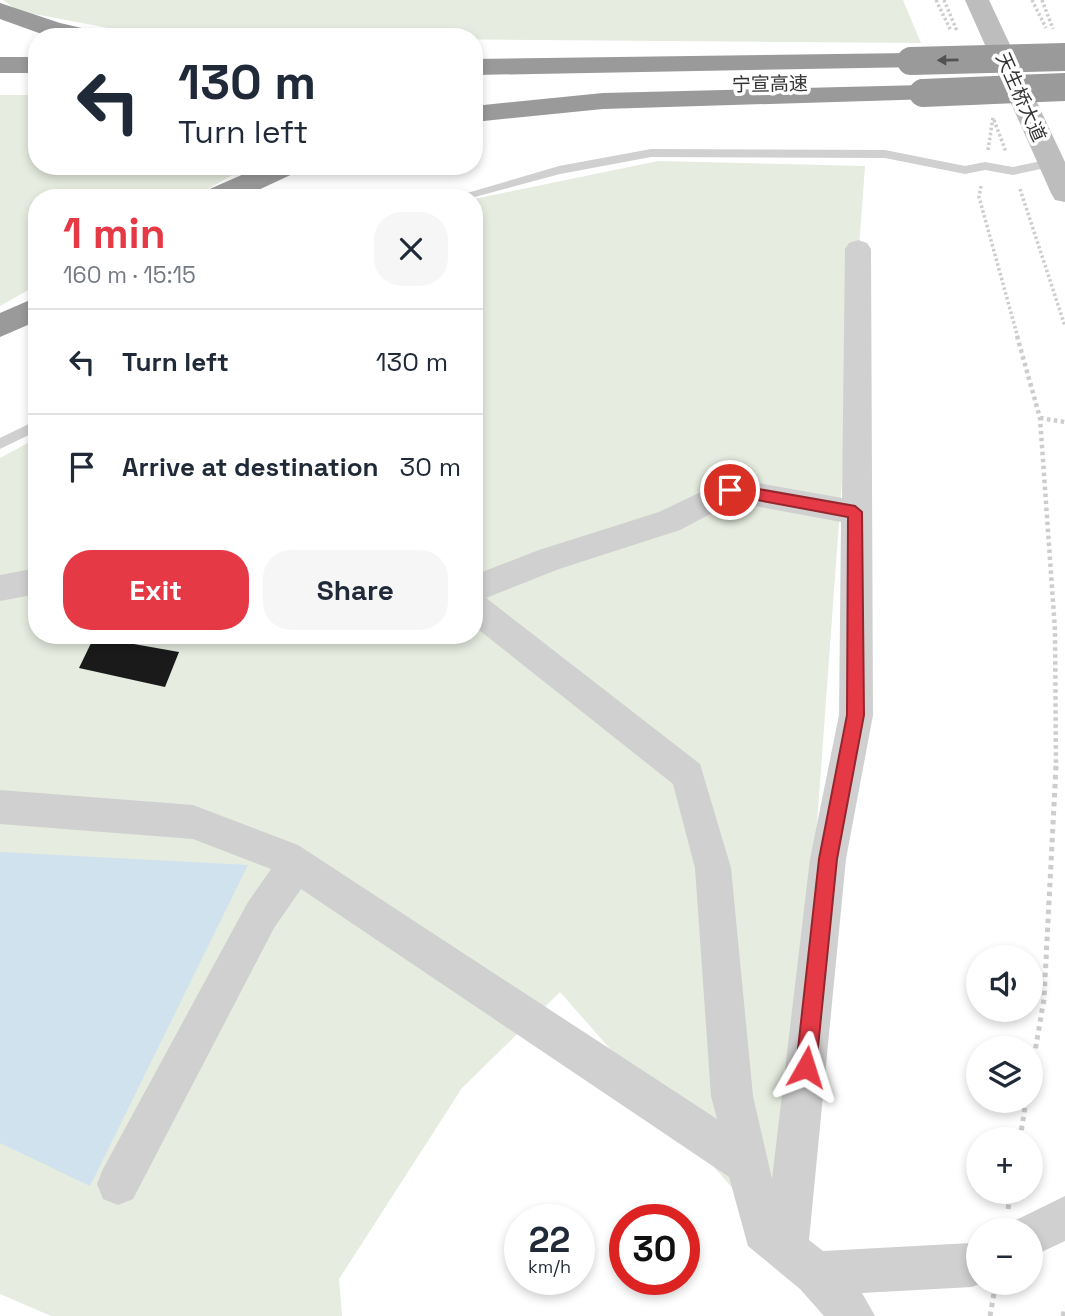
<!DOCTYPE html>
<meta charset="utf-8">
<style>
body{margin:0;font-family:"Space Grotesk","Noto Sans SC",sans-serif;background:#f6f6f7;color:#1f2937;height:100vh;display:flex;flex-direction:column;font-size:26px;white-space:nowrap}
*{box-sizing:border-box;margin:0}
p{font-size:23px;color:#747a83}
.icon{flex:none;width:38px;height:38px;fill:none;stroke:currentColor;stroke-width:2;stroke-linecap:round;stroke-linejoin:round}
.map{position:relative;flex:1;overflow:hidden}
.panel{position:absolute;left:28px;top:189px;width:455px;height:455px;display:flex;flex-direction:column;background:#fff;border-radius:28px;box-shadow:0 4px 10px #0003}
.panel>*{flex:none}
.guide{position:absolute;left:28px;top:28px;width:455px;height:147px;border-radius:28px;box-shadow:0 4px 10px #0003;background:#fff;color:#1f2937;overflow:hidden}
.fabs{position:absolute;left:966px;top:945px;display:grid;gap:14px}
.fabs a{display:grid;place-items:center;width:77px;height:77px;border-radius:50%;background:#fff;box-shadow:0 4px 10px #0003;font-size:35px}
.speed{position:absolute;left:504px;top:1204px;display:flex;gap:14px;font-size:35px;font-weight:700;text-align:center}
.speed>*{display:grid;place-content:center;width:91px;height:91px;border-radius:50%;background:#fff;box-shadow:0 4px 10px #0003;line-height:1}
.speed small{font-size:18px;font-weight:400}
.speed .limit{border:10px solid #d22;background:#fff;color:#111}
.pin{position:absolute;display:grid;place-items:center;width:60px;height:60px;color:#fff;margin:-30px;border:4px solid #fff;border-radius:50%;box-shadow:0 2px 7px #0007}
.me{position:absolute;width:77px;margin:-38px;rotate:6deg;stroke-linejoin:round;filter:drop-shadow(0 0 5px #0008)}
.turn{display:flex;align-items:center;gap:24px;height:147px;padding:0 35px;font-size:32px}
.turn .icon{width:91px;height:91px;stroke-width:2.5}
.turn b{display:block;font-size:49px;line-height:60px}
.round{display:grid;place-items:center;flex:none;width:74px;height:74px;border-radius:28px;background:#f6f6f7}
.overview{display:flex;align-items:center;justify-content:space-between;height:119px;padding:0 35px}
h1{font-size:42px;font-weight:800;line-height:52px;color:#e63946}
.primary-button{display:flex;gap:14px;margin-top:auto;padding:14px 35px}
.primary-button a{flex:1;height:80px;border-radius:28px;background:#e63946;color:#fff;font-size:28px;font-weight:800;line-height:80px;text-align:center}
.primary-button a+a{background:#f6f6f7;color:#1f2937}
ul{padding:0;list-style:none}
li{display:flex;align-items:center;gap:21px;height:105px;padding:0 35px;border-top:2px solid #e0e1e3}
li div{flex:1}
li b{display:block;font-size:26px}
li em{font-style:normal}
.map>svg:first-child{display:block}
.green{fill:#e6ecdf}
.water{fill:#cfe2ee}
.building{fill:#1a1a1a}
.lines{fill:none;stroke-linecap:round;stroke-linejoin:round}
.path-far2{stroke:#cdcdcd;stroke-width:3.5;stroke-dasharray:2.5 2.5;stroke-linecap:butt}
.path-far1{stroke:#cdcdcd;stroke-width:4.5;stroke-dasharray:3.5 3.5;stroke-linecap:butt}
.path{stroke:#cdcdcd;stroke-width:5;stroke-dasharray:4.5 4.5;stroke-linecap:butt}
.lane{fill:#d0d0d0;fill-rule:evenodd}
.street{fill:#d0d0d0;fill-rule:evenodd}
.secondary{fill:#bdbdbd;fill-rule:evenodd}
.highway{fill:#9a9a9a;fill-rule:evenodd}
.highway-bridge{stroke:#9a9a9a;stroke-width:28}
.oneway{fill:#525252}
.route{fill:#e63946;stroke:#96252e;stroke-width:2}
.labels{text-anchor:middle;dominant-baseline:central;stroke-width:7;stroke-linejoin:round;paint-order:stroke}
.far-street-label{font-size:19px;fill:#333;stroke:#fff}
</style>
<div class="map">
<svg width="1065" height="1316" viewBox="0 0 1065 1316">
<rect width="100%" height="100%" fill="#fff"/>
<path class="green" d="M3,0H903L921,43L186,37L146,35L18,11Z
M0,95H37V166H248L192,198H37V285L0,306Z
M658,161L865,166L786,1249L560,992L462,1088L339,1279L342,1316H51L0,1294V458L37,438V635H474V199Z"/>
<path class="water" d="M0,852L248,865L90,1186L0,1143Z"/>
<path class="building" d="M94,637L179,652L165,687L79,668Z"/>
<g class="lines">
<path class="path-far2" d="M936,0L951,31
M944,0L957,31
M1032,0L1046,28
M1042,0L1053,29
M994,120L1006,152
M988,150L993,117
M981,186L979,197L1018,338
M1020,189L1065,326"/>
<path class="path-far1" d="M1017,336L1040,418L1055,630L1056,768
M1040,418L1065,422"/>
<path class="path" d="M1031,1075L1044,999L1056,766
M1020,1139L1026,1101
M1008,1209L1011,1192
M990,1316L994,1293
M1063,1316L1065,1307"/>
<path class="lane" d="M651,149L885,150L965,166L985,162L1013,167L1051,159L1057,163L1055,166L1013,175L985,170L965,174L885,158L651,157L560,174L471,198H450L559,166Z
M37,420V431L0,449V438Z"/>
<path class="street" d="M858,240L867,243L871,249L873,715L846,859L809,1240L823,1251L971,1243L978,1240V1283H982L972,1287L862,1293L875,1316H824L800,1289L748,1246L729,1177L301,889L274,928L133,1199L118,1205L103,1199L97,1184L103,1169L248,902L271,869L193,839L0,824V790L193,805L298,845L717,1119L711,1096L695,868L673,784L474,626V575L539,550L659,512L730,478L842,498L845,249L849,243ZM733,502L841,522L839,715L810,859L772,1179L753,1096L731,868L700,764L486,598L559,569L680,530Z
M37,568V594L0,601V575Z
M1065,1196V1241L1031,1257V1230H1011L1016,1220Z"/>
<path class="secondary" d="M965,0H989L1065,162V202L1055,200L1051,193Z"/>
<path class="highway" d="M0,3L60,23L99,32L103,37H50L0,19Z
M911,53L920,55L924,61L920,67L474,75V59Z
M0,57H37V73H0Z
M923,85L933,87L936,93L933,99L603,109L474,122V106L603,93Z
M262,166H301L297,172L241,198H201L205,191Z
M37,297V321L0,337V313Z"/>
<path class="highway-bridge" d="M911,61L1065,57
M923,93L1065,87"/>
</g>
<defs><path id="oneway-solid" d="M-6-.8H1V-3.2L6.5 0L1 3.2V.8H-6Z" transform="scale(1.75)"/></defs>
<use class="oneway" href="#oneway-solid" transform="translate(948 60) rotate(179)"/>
<path class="route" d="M730,484L855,506L862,512L864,715L837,859L816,1067L813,1074L806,1077L799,1074L796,1067L819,859L847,715L848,517L725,494V486Z"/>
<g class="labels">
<g class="far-street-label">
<text transform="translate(770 84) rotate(-1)">宁宣高速</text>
<text transform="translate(1021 97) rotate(66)">天生桥大道</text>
</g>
</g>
</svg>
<div class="fabs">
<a><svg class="icon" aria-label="sound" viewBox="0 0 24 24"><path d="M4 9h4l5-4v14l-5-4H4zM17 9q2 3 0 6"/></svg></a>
<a><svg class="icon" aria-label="layers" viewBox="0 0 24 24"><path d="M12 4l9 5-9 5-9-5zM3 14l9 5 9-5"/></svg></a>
<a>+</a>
<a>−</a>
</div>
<div class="speed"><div>22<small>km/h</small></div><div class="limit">30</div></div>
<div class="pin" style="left:730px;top:490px;background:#d93025"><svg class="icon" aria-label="arrive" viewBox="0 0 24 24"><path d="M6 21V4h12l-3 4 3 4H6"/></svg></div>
<svg class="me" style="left:806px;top:1067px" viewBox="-20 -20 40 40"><path d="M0-17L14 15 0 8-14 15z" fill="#e63946" stroke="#fff" stroke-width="4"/></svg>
<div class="guide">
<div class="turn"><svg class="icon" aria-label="left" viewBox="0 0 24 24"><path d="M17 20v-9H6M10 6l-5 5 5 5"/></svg><div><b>130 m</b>Turn left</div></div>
</div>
<section class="panel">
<div class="overview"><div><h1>1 min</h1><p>160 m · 15:15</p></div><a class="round"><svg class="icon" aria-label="close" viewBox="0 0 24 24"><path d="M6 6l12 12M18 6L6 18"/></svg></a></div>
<ul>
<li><svg class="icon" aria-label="left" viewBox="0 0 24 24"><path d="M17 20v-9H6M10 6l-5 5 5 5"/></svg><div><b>Turn left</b></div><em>130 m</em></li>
<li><svg class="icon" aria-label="arrive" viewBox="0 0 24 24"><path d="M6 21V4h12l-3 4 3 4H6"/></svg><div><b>Arrive at destination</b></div><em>30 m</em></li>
</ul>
<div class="primary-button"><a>Exit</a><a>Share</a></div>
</section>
</div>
